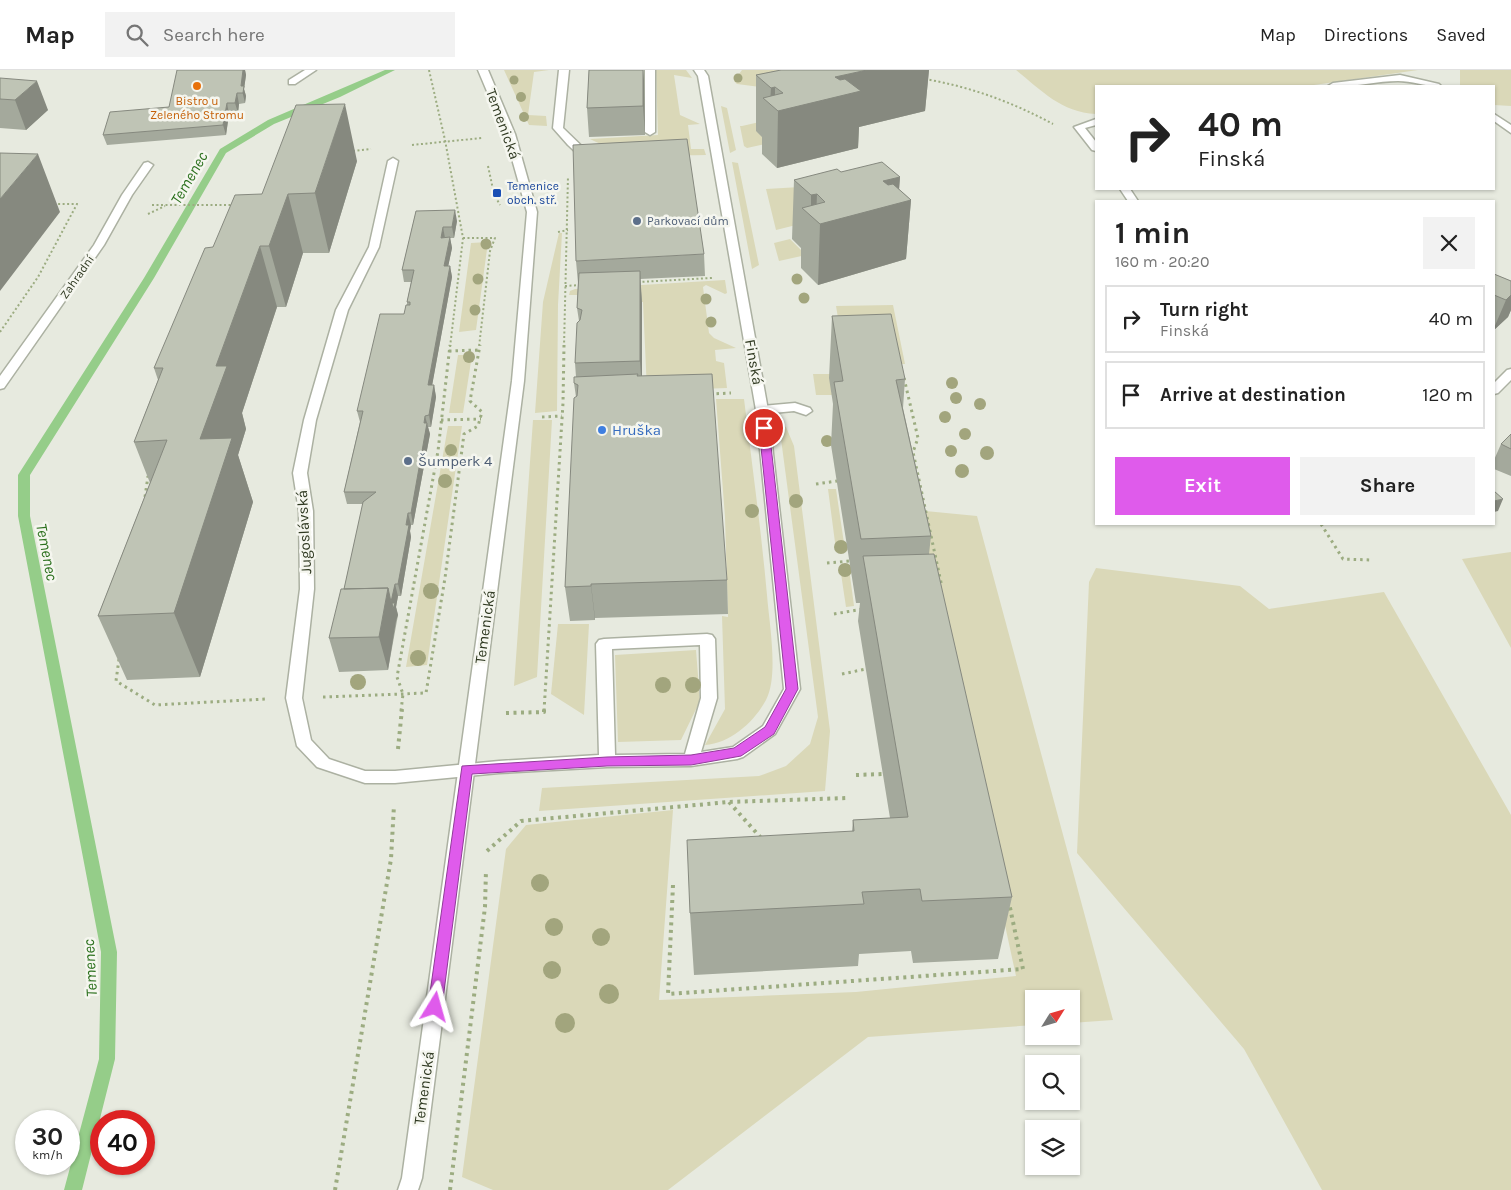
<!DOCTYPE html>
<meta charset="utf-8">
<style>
body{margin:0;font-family:Karla,sans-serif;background:#f2f2f2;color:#222;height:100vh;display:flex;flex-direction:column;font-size:19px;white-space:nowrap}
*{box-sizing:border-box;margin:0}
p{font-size:16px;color:#767676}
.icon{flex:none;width:28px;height:28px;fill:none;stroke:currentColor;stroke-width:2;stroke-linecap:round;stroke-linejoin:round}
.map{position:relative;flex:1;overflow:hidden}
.panel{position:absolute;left:1095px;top:130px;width:400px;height:325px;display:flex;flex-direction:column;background:#fff;border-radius:0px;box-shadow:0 1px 4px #0004}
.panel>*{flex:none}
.top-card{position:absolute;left:1095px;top:15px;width:400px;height:105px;border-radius:0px;box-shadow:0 1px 4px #0004;background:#fff;color:#222;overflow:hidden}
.needle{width:32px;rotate:53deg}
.tools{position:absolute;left:1025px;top:920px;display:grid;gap:10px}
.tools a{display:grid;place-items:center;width:55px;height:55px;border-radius:0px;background:#fff;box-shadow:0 1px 4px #0004;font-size:25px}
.speed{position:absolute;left:15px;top:1040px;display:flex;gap:10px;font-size:25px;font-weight:700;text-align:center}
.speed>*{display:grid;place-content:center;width:65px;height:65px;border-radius:50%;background:#fff;box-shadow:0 1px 4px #0004;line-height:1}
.speed small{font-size:12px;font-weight:400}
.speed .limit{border:8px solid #d22;background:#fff;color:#111}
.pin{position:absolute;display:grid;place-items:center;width:42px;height:42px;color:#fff;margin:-21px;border:2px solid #fff;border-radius:50%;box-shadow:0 1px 5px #0007}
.me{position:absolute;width:55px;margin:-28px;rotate:8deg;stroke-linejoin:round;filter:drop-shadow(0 0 4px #0008)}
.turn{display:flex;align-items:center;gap:18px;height:105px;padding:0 20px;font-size:22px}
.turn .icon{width:65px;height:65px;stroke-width:2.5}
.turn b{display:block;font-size:35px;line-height:42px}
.round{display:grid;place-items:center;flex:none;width:52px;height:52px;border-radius:0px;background:#f2f2f2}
.summary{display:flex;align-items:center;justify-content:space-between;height:85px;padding:0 20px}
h1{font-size:30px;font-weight:700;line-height:38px}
.button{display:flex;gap:10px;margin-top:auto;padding:10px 20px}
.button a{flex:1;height:58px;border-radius:0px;background:#df5beb;color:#fff;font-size:20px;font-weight:700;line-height:58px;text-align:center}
.button a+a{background:#f2f2f2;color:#222}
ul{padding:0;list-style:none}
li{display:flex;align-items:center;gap:15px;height:68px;margin:0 10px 8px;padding:0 10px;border:2px solid #e0e0e0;border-radius:0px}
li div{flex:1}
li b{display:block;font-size:19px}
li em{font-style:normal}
header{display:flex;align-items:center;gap:30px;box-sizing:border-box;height:70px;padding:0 25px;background:#fff;border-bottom:1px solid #e0e0e0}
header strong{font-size:24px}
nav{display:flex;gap:28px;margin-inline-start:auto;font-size:18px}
.search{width:350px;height:45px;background:#f2f2f2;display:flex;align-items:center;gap:12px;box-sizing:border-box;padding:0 18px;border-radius:0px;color:#767676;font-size:19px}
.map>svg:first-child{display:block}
.green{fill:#dad8b8}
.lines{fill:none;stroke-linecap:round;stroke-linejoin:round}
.stream{fill:#95cd89;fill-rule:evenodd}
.service-casing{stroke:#acb1a2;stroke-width:3}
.minor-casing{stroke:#acb1a2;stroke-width:3}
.tertiary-casing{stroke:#acb1a2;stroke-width:3}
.path-far2{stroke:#9cac81;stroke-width:2;stroke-dasharray:2 2.5;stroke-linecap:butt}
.path-far1{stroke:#9cac81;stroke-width:3;stroke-dasharray:2.5 4;stroke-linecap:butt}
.path{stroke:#9cac81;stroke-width:4;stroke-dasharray:3 4.5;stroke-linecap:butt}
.service{fill:#fff;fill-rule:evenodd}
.minor{fill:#fff;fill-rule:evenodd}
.tertiary{fill:#fff;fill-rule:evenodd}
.tree{fill:#a2a57d}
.wall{fill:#a4a99c}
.shaded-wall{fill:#86897f}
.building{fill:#bfc4b5;stroke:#86897f}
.route{fill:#df5beb;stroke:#913b99}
.food-dot{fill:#e8710a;stroke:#f5f6ef;stroke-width:2}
.transit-dot{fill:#1a4fb4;stroke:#f5f6ef;stroke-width:2}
.service-dot{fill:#5c6f8a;stroke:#f5f6ef;stroke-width:2}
.shop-dot{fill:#3f7fe0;stroke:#f5f6ef;stroke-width:2}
.labels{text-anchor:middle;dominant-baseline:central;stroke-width:5;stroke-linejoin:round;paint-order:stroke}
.far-food-label{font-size:12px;fill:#c56008;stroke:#f5f6ef}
.far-transit-label{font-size:12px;fill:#164399;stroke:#f5f6ef;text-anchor:start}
.far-service-label{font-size:12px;fill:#4e5e75;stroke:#f5f6ef;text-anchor:start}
.far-street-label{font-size:12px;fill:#2f3921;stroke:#f5f6ef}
.street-label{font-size:15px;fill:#2f3921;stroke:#f5f6ef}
.shop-label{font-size:15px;fill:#366cbe;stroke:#f5f6ef;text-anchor:start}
.service-label{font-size:15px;fill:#4e5e75;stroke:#f5f6ef;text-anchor:start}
.water-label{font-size:16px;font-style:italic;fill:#2c711e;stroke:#f5f6ef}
</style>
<header>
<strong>Map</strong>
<div class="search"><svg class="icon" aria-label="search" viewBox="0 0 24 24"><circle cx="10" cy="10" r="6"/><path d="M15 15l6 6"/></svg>Search here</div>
<nav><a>Map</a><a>Directions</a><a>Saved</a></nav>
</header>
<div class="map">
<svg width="1511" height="1120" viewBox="0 0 1511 1120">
<rect width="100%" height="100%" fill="#e7eadf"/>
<path class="green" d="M504,0H549L534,2L528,45L546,46L547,56L529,55Z
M656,0H686L692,8L674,5L680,45L700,54L688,55L691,79H704L706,85C669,86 623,86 590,69L658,65Z
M742,0H822L808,23L737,14L734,11Z
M1016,0H1418L1307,16H1096V44C1061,42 1042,21 1016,0Z
M1460,0H1511V36L1494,35V16H1460Z
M721,36L727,38L736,80L730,83Z
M808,41L769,73L747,78L744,76L740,56H742Z
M732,92L738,93L759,195L752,199Z
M800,117L832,146L776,160L766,119Z
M559,163H562L558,235L557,341L535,343L543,232Z
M790,169L806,185L779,191L774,173Z
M488,172L476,260L459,262L471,173Z
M725,210L727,223L725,224L706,215L703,217L709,263L714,268L736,278L715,280L716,291L724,293L727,318L647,321L643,232L583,234L582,225H569L570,221L575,219Z
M893,235L905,294L846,295L836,236Z
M458,285H472L463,343H449Z
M813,304H833L836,325H816Z
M716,329H744C752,394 761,459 767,525C769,552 779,606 766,630C754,652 731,673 705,675L725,639L722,546L728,547L725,447Z
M533,350H552L537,607L514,616Z
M779,354L786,357L794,376L830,661L825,721L539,741L542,718L759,706L786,696L810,674L818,647Z
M448,356H462L427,595L406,597Z
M828,419H836L845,480H836Z
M915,440L977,446L1113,950L1071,953V929H1034V955L868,967L668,1120H493L462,1107L506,779L526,755L673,740L659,930L856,922L1016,906Z
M1511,482V578L1462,489Z
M840,497L849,498L854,536L846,537Z
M1096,498L1240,516L1269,539L1384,522L1511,745V1120H1322L1244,979L1077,783L1089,512Z
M558,554H589L584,645L551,624Z
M696,580L700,631L681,670L618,672L615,585Z"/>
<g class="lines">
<path class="stream" d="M385,0H395L340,27L274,54L226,83L154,208L30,405V446L117,882L115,989L82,1120H64L99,989L101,882L18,446V405L144,208L220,79L268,50Z"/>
<defs>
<path id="service" d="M559,0H569L563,58L592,86V90H584L568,75L553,58Z
M645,0H655V62L650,65L645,62Z
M795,333L810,338L812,341L806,345L794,341L762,344L756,340L762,336Z"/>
<path id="minor" d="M305,0H316L295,14H289V10Z
M694,0H704L708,6L768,340L800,619L775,664L743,687L737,689L691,696L607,697L499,703L395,713H365L317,697L297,676L286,628L300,519L299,441L293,403L304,350L336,240L369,177L388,91L393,88L398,91L379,177L348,240L316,350L307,403L313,441L314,519L302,628L311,670L329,689L365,701H395L499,691L599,685L596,574L599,570L604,569L707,564L712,565L715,569L717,628L701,682L733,677L763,656L784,619L756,340L698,6ZM700,575L701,628L685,684L615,685L612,579Z
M1400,5L1439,14L1441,16C1426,17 1413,11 1398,11C1375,11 1352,18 1328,16L1333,13Z
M1494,44L1511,55V63L1494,51Z
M1096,49V55L1085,58L1096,72V81L1092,80L1074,57Z
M148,92L153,95L132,125L104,175L4,318L0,319V306L94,175L122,125L144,93Z
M1120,119H1130L1138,131H1128Z
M1511,299V310L1498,323L1494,324V313L1507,300Z"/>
<path id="tertiary" d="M478,0H488L515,64L537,142L524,311L422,1108L418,1120H398L402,1108L512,311L527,142L505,64Z"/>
</defs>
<use href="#service" class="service-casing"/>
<use href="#minor" class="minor-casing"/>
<use href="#tertiary" class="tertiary-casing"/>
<path class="path-far2" d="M429,0L445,70L463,168L450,277
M925,9C971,17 1012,32 1053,54
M412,75L482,68
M353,81L371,79
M488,96L494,124L500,135
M152,135H233
M148,144L165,136
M558,162L568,160
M463,168H495L490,181L479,277
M638,212L712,208
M565,216L582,215
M0,262L38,207L77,134H53
M564,277L568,106"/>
<path class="path-far1" d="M449,281L479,280
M904,308L918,368L913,382L942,517
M710,324L731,323
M542,347L562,346
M441,350L481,349
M816,414L837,411
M145,427L148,406
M1321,454L1343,489L1371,490
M827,493L850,491
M834,544L863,539
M119,589L116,611L155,635L266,629
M842,604L866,599
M323,627L426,623L445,508L464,364L478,356L482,342L470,331L480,275
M401,641L403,624L397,607L438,381L450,275
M544,641L563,333L564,275"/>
<path class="path" d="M506,643L544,642V639
M398,679L402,639
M856,705L883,704
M729,732L761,768
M487,781L521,751L729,732L846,728
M673,815L668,924L1023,899L1009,833
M335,1120L391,789L394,735
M450,1120L485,837L486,800"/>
<use href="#service" class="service"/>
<use href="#minor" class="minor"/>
<use href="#tertiary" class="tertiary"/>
</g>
<g class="tree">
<circle cx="738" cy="8" r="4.5"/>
<circle cx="514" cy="10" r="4.5"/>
<circle cx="521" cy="27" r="5"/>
<circle cx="524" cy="47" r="5"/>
<circle cx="486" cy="174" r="5.5"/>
<circle cx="478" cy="209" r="5.5"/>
<circle cx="797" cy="209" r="5.5"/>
<circle cx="804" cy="228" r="5.5"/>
<circle cx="706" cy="229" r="5.5"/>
<circle cx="475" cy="240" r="5.5"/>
<circle cx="711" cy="252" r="5.5"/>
<circle cx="469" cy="287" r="6"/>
<circle cx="952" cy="313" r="6"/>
<circle cx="956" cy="328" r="6"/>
<circle cx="980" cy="334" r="6"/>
<circle cx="945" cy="347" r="6"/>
<circle cx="965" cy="364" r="6"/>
<circle cx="827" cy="371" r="6"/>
<circle cx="451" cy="380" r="6"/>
<circle cx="951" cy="381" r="6"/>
<circle cx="987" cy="383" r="7"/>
<circle cx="962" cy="401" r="7"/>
<circle cx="445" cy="411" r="7"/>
<circle cx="796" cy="431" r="7"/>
<circle cx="752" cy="441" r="7"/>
<circle cx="841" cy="477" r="7"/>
<circle cx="845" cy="500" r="7"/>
<circle cx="431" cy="521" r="8"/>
<circle cx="418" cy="588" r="8"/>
<circle cx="358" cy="612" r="8"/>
<circle cx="663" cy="615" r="8"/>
<circle cx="693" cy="615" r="8"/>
<circle cx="540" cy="813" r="9"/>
<circle cx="554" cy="857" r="9"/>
<circle cx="601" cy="867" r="9"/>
<circle cx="552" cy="900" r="9"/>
<circle cx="609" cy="924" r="10"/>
<circle cx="565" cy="953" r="10"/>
</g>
<path class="wall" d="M181,0H245L246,5L244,19L246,26L245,33L239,34L238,43L229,44L226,65L107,75L103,65L169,37Z
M589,0H643L645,65L589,67L587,38Z
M781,0H929L925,41L859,57L858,78L777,98L762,84V67L756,61V5Z
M0,8L48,40L26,60L0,58Z
M357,91L329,183H303L286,237H277L242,343L246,359L238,385L253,432L200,607L127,610L98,546L150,413L134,372L158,310L154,298L213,177L262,124Z
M841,102L900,107L899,119L911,130L906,189L818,215L801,198V178L792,169L794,110Z
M416,141L457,151L454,168H450L452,178L448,196H450L452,207L432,315H434L436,327L431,357H428L430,364L413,455H411L410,461L411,467L401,526H398L396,537L398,545L388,600L339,602L329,568L344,519L363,434H347L344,422L360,352L357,341L404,244L407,235V232L411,212H404L402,200Z
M704,184L705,206L640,209L642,233V306L727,510L728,544L595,548V550L570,551L565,517L576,327L574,313L576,307L575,293L579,251L577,238L578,213L576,191Z
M1494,204L1511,211V240L1508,247L1494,260Z
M832,246L905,309L903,338L931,466L929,484L1012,827L998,889L913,893L911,881L859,884L858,896L694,905L690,843L852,761L853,750L890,748L858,551L860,533H856L831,375L833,334L829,308Z
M1511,364V406L1494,399V390L1501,374Z"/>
<path class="shaded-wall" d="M243,0H245L246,5L244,19L246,26L245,33L241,16Z
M643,0L644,10L645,65L643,36Z
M867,0H929L925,41L859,57L858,78L777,98L778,41L835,7Z
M37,11L48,40L26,60L15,30Z
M775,17V38L770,34L771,18Z
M237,23L239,34L238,43L235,33Z
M227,33L229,44L226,65L223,55Z
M345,34L357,91L329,183L315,123Z
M38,84L60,142L0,221V129Z
M900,107L898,133L911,130L906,189L818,215L820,154L883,111Z
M288,124L303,183L286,237L269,176Z
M817,124L816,150L811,146V125Z
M455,140L457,151L454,168L452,157Z
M443,157L445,168H441Z
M450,167L452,178L446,207L444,196Z
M260,176L277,237L242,343L246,359L238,385L253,432L200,607L174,543L200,369L216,296Z
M450,196L452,207L430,327L428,315Z
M640,201L642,233V323L640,291Z
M1511,225V240L1508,247L1494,260V258L1506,230Z
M434,315L436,327L431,357L429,345Z
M425,346L430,364L413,455L411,443Z
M1503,429L1498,441L1494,442V431Z
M408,443L411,455L410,461L411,467L401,526L398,514Z
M395,514L398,526L396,537L398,545L396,551L393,539L396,551L388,600L379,567L388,518Z
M591,514L595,548V550L591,516Z"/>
<path class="building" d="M177,0H243L241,16H244L243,23H237L235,33H227L223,55L103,65L110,42L169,37Z
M589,0H643V36L587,38Z
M781,0H867L835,7L840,10L845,9L861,21L778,41L763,28L783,23L775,17L771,18L756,5Z
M0,8L37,11L15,30L0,29Z
M345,34L315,123L288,124L269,176H260L216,296H227L200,369L232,368L174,543L98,546L167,370L134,372L163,298H154L205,178L213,177L235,125L262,124L296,35Z
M687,69L704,184L576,191L573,75Z
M0,83L38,84L0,129Z
M882,92L900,107L883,111L888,115L893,114L911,130L820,154L802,138L825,132L817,124L811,125L794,110L837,99L841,102Z
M455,140L452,157H443L441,168L450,167L444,196H450L428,315H434L429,345L425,346L424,353H427L411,443H408L406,455H409L398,514H395L391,532L388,518L344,519L363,432L376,422H344L363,341H357L380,244H404L406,235H410V232H407L414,200H402L416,141Z
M640,201V291L575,293L577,253L580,250L582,240L577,238L579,203Z
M1494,204L1511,211V225L1506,230L1494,225Z
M891,244L905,309L896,310L931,466L861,469L834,312L843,311L832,246Z
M638,304L637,306L712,304L727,510L591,514V516L565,517L574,328L577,326L578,315L574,313V307Z
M1511,364V379L1501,374Z
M1494,421L1503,429L1494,431Z
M934,484L1012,827L922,831L920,819L862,822L864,834L690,843L687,770L854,761L853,750L908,747L863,486Z
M388,518L379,567L329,568L341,519Z
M392,533H395L393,539Z"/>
<path class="route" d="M764,355L769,358L798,619L774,664L741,686L691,695L607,696L472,704L442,937L440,942L435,944L430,942L428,937L462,696L607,687L691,685L734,678L765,657L786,619L759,358Z"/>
<circle class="food-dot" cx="197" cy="16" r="5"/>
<rect class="transit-dot" x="492" y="118" width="10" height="10" rx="2.5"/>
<g class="service-dot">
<circle cx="637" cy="151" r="5"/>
<circle cx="408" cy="391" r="5"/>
</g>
<circle class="shop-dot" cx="602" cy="360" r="5"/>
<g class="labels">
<g class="far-food-label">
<text x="197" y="31">Bistro u<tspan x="197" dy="14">Zeleného Stromu</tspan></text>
</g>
<g class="far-transit-label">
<text x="507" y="116">Temenice<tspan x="507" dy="14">obch. stř.</tspan></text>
</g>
<g class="far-service-label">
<text x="647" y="151">Parkovací dům</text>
</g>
<g class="far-street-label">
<text transform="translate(77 207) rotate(-55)">Zahradní</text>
</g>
<g class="street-label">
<text transform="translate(503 54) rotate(70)">Temenická</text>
<text transform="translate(754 292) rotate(80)">Finská</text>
<text transform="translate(304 462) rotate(-93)">Jugoslávská</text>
<text transform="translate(485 557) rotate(-82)">Temenická</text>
<text transform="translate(424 1018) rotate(-82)">Temenická</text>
</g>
<g class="shop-label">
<text x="612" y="360">Hruška</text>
</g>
<g class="service-label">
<text x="418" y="391">Šumperk 4</text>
</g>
<g class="water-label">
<text transform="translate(189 108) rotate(-60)">Temenec</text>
<text transform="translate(47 482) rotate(79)">Temenec</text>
<text transform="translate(90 898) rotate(-93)">Temenec</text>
</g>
</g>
</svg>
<div class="tools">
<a><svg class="needle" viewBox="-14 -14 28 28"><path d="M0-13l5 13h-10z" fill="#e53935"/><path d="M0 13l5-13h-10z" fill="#767676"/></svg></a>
<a><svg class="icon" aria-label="search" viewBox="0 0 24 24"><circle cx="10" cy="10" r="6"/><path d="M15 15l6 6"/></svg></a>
<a><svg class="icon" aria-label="layers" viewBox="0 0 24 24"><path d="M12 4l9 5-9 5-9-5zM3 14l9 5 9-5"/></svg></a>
</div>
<div class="speed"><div>30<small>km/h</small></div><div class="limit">40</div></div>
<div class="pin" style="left:764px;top:358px;background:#d93025"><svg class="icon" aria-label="arrive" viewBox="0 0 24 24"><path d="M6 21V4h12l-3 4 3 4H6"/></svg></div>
<svg class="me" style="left:435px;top:937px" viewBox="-20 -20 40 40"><path d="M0-17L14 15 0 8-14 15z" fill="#df5beb" stroke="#fff" stroke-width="4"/></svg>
<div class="top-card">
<div class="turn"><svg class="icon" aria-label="right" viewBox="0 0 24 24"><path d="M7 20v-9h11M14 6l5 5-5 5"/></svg><div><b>40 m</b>Finská</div></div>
</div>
<section class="panel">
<div class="summary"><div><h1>1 min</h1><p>160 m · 20:20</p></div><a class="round"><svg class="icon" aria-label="close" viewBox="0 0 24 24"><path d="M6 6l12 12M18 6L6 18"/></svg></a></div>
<ul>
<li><svg class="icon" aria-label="right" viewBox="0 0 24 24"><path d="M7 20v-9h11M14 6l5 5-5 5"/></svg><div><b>Turn right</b><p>Finská</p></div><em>40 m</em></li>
<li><svg class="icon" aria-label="arrive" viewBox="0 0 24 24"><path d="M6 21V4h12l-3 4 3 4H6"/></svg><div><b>Arrive at destination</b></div><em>120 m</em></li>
</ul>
<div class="button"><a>Exit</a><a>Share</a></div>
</section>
</div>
